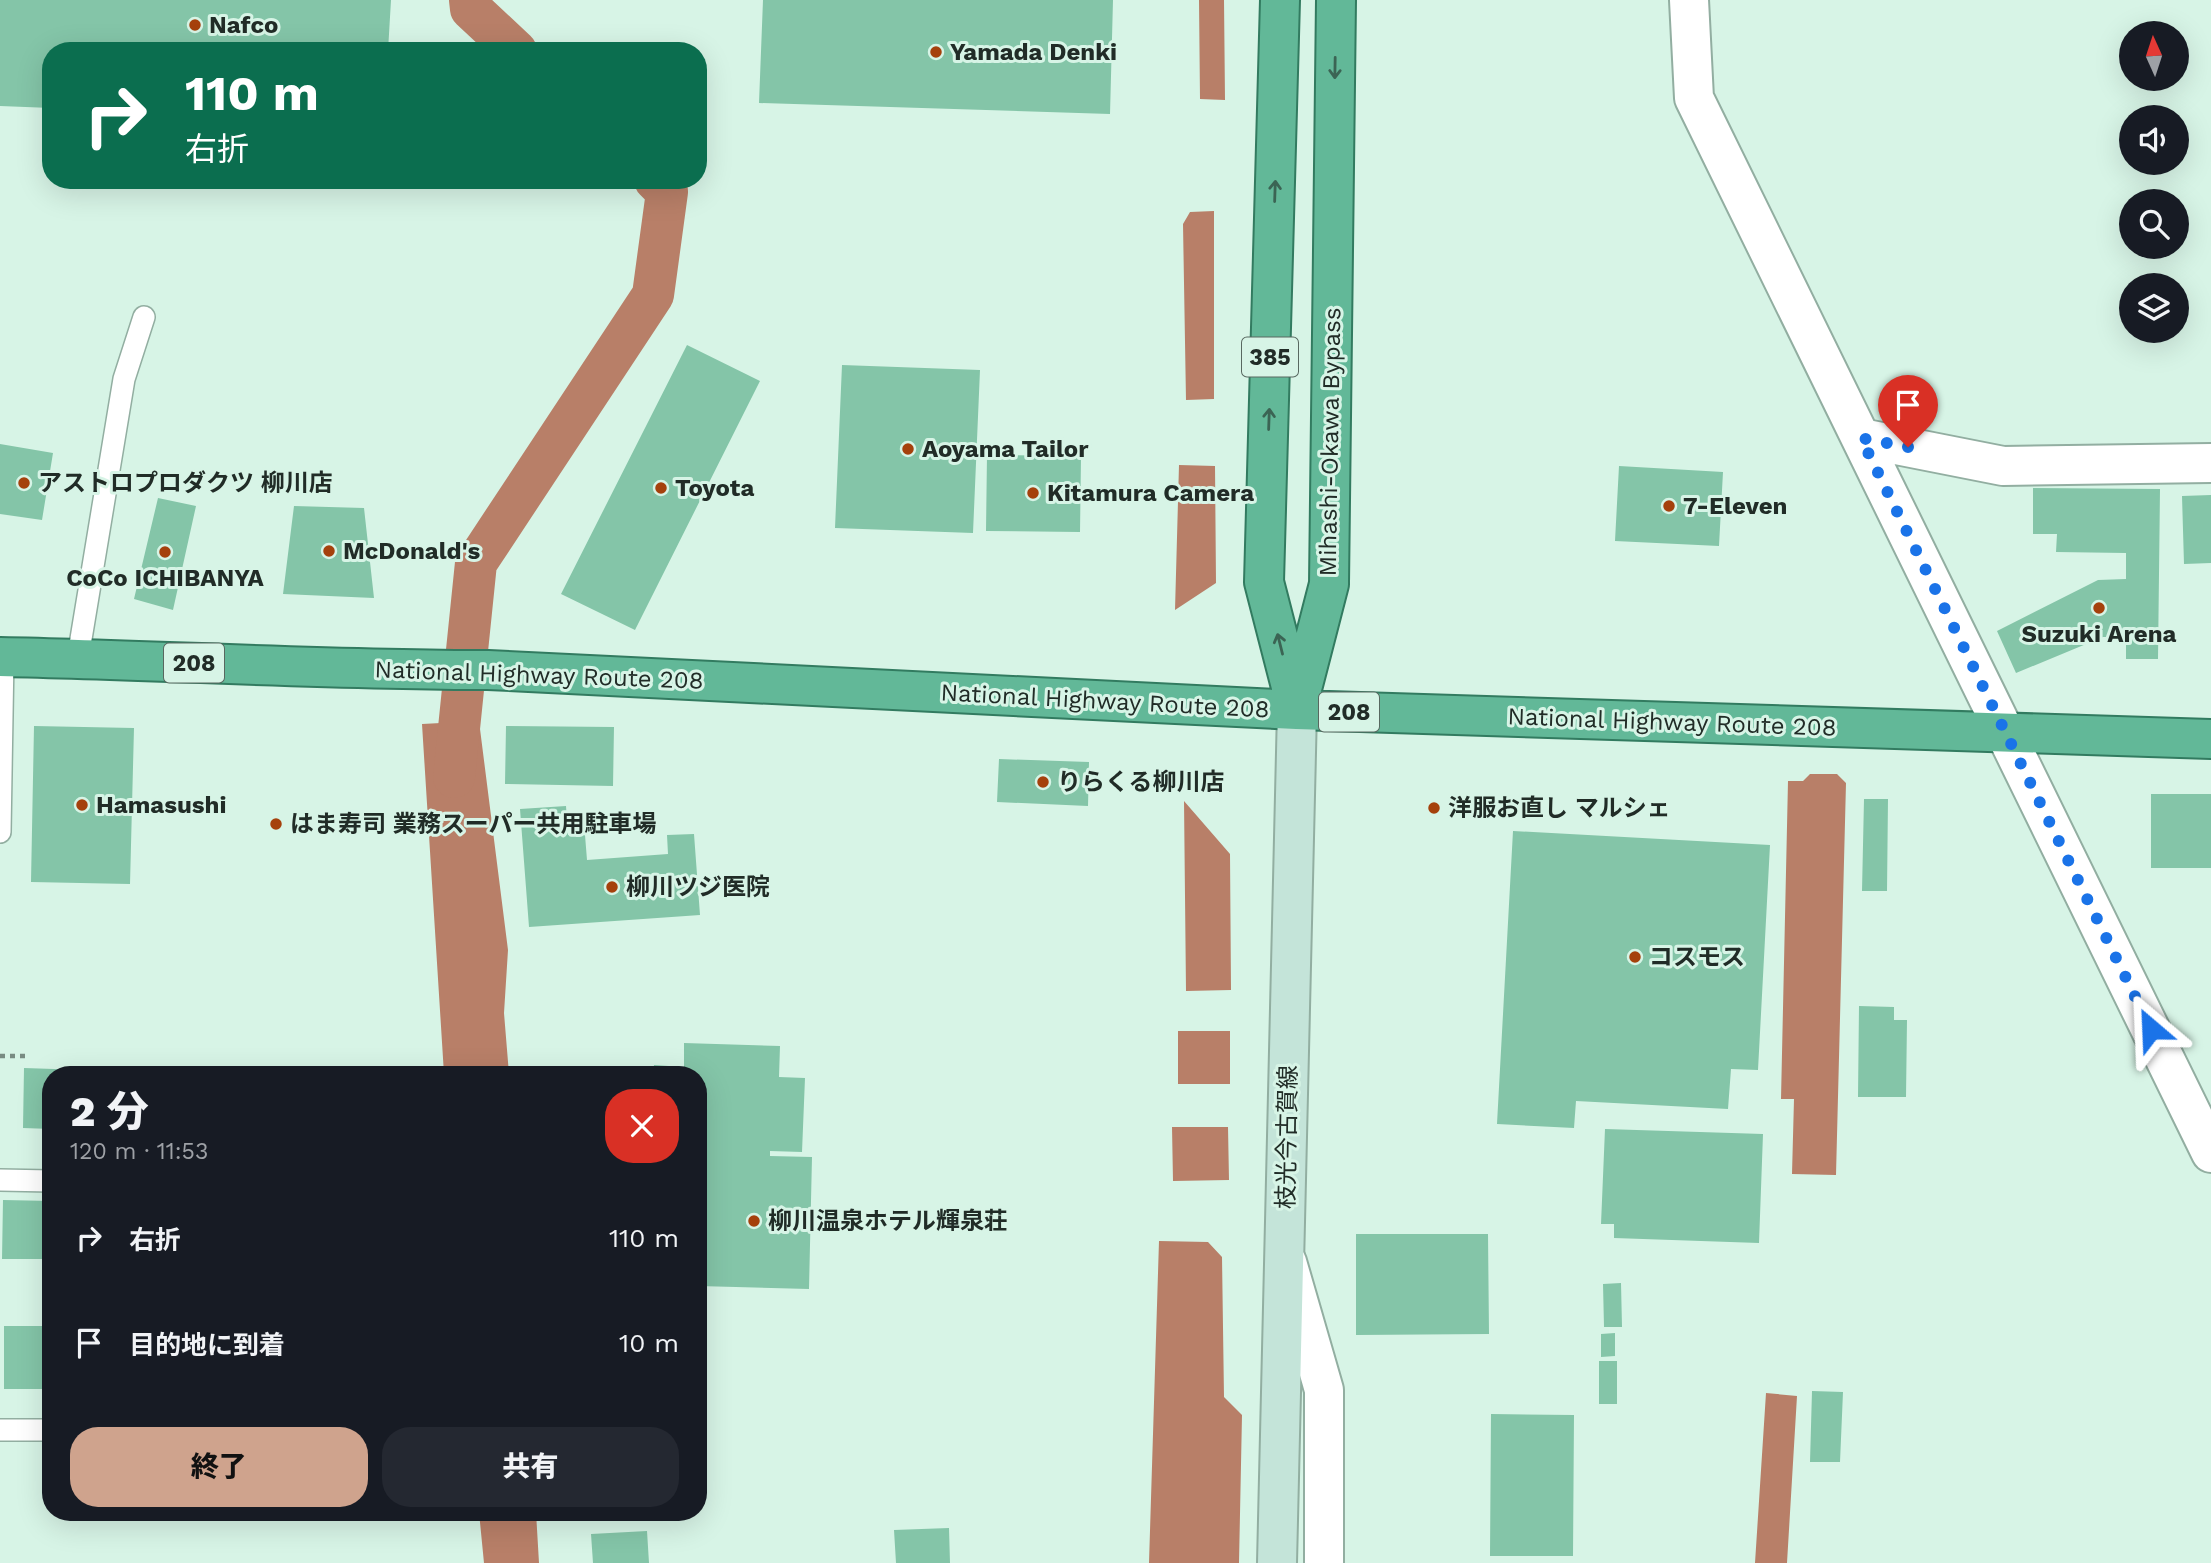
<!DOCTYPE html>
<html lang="ja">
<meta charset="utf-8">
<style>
body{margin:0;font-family:"Work Sans","Noto Sans JP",sans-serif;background:#242831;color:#f1f3f6;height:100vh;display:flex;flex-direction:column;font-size:26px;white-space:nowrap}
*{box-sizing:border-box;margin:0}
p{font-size:23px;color:#9ea1a6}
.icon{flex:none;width:38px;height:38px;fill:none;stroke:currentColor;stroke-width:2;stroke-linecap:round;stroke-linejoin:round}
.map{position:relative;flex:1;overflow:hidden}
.side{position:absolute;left:42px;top:1066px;width:665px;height:455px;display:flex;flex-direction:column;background:#171b24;border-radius:28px;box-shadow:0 7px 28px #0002}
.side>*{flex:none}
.guide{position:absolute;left:42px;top:42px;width:665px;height:147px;border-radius:28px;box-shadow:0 7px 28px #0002;background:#0b6e4f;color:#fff;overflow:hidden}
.needle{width:46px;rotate:357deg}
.controls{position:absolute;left:2119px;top:21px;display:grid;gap:14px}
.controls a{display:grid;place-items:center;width:70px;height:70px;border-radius:50%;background:#171b24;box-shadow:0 7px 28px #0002;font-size:35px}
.pin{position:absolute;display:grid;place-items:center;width:60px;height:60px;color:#fff;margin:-72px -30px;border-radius:50% 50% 50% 0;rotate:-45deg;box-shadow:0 0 7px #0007}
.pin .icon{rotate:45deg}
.me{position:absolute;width:77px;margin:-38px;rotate:334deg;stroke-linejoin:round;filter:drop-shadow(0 0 5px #0008)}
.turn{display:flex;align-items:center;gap:24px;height:147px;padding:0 28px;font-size:32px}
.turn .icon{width:91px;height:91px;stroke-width:2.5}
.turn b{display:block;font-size:49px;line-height:60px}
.round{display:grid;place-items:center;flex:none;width:74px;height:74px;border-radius:28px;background:#242831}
.head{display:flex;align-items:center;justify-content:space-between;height:119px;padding:0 28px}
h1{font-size:42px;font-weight:800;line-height:52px}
.primary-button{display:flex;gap:14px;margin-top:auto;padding:14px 28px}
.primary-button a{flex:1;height:80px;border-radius:28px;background:#cfa38d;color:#111;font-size:28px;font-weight:800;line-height:80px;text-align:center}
.primary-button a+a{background:#242831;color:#f1f3f6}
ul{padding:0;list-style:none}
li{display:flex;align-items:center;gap:21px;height:105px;padding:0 28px}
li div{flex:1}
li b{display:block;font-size:26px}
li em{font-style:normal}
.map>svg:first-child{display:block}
.water{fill:#b87f68}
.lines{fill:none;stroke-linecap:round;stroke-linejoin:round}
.canal{stroke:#b87f68;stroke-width:42}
.building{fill:#84c5a8}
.service-casing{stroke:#92aea1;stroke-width:24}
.minor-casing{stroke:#92aea1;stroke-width:42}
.secondary-casing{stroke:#92aea1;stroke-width:42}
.trunk-casing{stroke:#327b60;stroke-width:42}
.path{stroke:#788b82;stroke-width:4.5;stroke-dasharray:5 5;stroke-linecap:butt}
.service{stroke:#fff;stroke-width:21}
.minor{stroke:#fff;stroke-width:38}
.secondary{stroke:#c4e4d9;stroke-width:38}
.trunk{stroke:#62b898;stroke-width:38}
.oneway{stroke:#3b6454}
.route{stroke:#1a73e8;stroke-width:12;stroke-dasharray:0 21.6}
.poi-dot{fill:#a5410c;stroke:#d7f4e6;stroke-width:2.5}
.labels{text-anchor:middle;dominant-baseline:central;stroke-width:6;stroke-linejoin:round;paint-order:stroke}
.shield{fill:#d7f4e6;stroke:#586860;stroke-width:2}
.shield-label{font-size:23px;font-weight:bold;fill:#212c27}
.poi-label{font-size:24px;font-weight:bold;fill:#212c27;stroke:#d7f4e6;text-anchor:start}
.street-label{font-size:24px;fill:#212c27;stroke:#d7f4e6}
</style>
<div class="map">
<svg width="2211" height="1563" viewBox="0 0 2211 1563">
<rect width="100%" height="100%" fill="#d7f4e6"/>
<path class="water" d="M1199,0H1224L1225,100L1200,99Z
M1214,211V399L1186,400L1183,224L1190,212Z
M1179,465L1215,466L1216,583L1175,610Z
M479,721L508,950L504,1013L509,1074H444L422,724Z
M1810,774H1837L1846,783L1836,1175L1792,1174L1794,1099H1781L1788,781H1803Z
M1184,801L1230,854L1231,990L1186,991Z
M1178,1031H1230V1084H1178Z
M1172,1127H1228L1229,1180L1173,1181Z
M1159,1241L1208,1242L1222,1257L1224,1397L1242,1415L1239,1563H1149Z
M1766,1393L1797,1396L1787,1563H1755Z
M479,1512H536L539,1563H484Z"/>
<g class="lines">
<path class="canal" d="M470,0L471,9L516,51
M454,777L476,563L653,295L667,192L655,180"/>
</g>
<path class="building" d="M0,0H391L388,51H51V108L0,106Z
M763,0H1113L1110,114L759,103Z
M687,345L760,381L635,630L561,594Z
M842,365L980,370L973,533L835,528Z
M0,444L53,453L42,520L0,514Z
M987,455L1081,456L1080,532L986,531Z
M1619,466L1723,472L1719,546L1615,541Z
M2033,488L2160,489L2158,659H2126V637H2103L2016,673L1997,631L2098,580L2126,579V553L2056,552L2057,534H2033Z
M2211,495V563L2184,564L2182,496Z
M158,498L196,506L173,610L134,599Z
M294,506L364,508L374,598L283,594Z
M34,726L134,728L130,884L31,882Z
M506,726L614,727L613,786L505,784Z
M999,759L1089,762L1088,806L997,802Z
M2151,794H2211V868H2151Z
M1864,799H1888L1887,891H1862Z
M566,806L568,835H585L587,860L668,854L667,835L694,834L700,915L529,927L520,809Z
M1513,831L1770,845L1758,1070L1731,1069L1728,1109L1576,1101L1574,1128L1497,1124Z
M1859,1006L1894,1007V1020H1907L1906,1097H1858Z
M684,1043L780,1046L779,1077L805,1078L802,1152L770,1151V1156L812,1157L809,1289L698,1286V1074H653L654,1065L684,1067Z
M24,1068L114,1071V1074H51V1129L23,1128Z
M1605,1129L1763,1134L1759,1243L1614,1238V1224H1601Z
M3,1200L51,1201V1259H2Z
M1356,1234H1488L1489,1334L1356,1335Z
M1621,1283L1622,1327H1604L1603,1284Z
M4,1326H51V1389H4Z
M1615,1333V1356L1601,1357V1334Z
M1599,1361H1617V1404H1599Z
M1812,1391L1843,1392L1840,1462H1810Z
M1491,1414L1574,1415L1573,1556H1490Z
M949,1528L950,1563H896L894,1530Z
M647,1531L649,1563H593L591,1534Z"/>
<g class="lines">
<defs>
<path id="service" d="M78,657L124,379L144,317
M0,832L3,657
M0,1180L51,1181
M0,1430H51"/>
<path id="minor" d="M1689,0L1694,98L2211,1153
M1861,438L2003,466L2211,463
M1287,1262L1324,1390V1563"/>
<path id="secondary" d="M1277,1563L1297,710"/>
<path id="trunk" d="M1280,0L1264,582L1297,710
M0,657C163,660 325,670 488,670L1297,710L2211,739
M1297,708L1329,584L1336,0"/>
</defs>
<use href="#service" class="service-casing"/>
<use href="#minor" class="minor-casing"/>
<use href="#secondary" class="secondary-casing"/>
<use href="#trunk" class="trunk-casing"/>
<path class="path" d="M0,1056H28"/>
<use href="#service" class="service"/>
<use href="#minor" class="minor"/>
<use href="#secondary" class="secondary"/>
<use href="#trunk" class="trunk"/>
</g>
<defs><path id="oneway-shaft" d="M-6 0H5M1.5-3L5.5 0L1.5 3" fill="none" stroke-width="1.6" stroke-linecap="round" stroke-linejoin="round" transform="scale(1.75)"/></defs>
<g class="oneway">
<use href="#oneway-shaft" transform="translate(1335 68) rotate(91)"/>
<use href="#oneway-shaft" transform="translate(1275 191) rotate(-88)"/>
<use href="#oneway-shaft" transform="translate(1269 419) rotate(-88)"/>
<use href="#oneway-shaft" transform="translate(1280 644) rotate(-104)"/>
</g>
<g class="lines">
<path class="route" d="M1908,447L1861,438L2151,1029"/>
</g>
<g class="poi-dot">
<circle cx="195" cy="25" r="7"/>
<circle cx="936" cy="52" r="7"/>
<circle cx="908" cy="449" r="7"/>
<circle cx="24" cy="483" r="7"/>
<circle cx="661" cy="488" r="7"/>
<circle cx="1033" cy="493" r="7"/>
<circle cx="1669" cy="506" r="7"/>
<circle cx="329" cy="551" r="7"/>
<circle cx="165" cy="552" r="7"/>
<circle cx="2099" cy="608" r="7"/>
<circle cx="1043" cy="782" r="7"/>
<circle cx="82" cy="805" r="7"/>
<circle cx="1434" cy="808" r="7"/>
<circle cx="276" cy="824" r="7"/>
<circle cx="612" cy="887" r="7"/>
<circle cx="1635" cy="957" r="7"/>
<circle cx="754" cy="1221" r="7"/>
</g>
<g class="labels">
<g class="shield">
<rect x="1242" y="337.5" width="56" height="39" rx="5"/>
<rect x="164" y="643.5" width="60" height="39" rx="5"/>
<rect x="1319" y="692.5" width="60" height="39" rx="5"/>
</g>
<g class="shield-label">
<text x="1270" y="357">385</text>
<text x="194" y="663">208</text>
<text x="1349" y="712">208</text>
</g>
<g class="poi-label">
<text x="209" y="25">Nafco</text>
<text x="950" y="52">Yamada Denki</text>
<text x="922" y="449">Aoyama Tailor</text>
<text x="38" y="483">アストロプロダクツ 柳川店</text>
<text x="675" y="488">Toyota</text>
<text x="1047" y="493">Kitamura Camera</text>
<text x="1683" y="506">7-Eleven</text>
<text x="343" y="551">McDonald's</text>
<text x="165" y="578" text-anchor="middle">CoCo ICHIBANYA</text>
<text x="2099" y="634" text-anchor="middle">Suzuki Arena</text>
<text x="1057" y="782">りらくる柳川店</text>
<text x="96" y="805">Hamasushi</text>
<text x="1448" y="808">洋服お直し マルシェ</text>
<text x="290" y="824">はま寿司 業務スーパー共用駐車場</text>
<text x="626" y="887">柳川ツジ医院</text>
<text x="1649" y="957">コスモス</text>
<text x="768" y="1221">柳川温泉ホテル輝泉荘</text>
</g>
<g class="street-label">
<text transform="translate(1330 442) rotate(-89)">Mihashi-Okawa Bypass</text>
<text transform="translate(539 675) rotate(2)">National Highway Route 208</text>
<text transform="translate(1105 701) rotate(3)">National Highway Route 208</text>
<text transform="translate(1672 722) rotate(2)">National Highway Route 208</text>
<text transform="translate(1287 1137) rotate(-89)">枝光今古賀線</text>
</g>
</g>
</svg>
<div class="controls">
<a><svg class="needle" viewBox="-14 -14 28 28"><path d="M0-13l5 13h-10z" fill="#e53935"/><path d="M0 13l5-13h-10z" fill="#9ea1a6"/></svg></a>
<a><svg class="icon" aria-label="sound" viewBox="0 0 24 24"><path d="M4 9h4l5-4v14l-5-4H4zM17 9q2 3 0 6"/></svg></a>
<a><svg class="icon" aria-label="search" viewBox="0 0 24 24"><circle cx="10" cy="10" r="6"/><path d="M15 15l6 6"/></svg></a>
<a><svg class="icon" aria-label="layers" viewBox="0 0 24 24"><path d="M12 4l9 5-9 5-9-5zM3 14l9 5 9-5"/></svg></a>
</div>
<div class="pin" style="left:1908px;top:447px;background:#d93025"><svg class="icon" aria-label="arrive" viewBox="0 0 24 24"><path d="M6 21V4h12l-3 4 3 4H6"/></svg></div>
<svg class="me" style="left:2151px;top:1029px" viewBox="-20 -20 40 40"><path d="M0-17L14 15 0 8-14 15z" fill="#1a73e8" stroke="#fff" stroke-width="4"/></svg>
<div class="guide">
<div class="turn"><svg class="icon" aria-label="right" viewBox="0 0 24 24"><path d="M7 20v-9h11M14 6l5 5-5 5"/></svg><div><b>110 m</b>右折</div></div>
</div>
<section class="side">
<div class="head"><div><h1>2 分</h1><p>120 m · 11:53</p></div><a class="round" style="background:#d93025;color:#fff"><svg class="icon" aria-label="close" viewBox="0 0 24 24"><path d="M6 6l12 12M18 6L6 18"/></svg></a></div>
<ul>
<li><svg class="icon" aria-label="right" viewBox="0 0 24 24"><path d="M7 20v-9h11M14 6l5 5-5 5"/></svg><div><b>右折</b></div><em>110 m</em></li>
<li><svg class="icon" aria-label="arrive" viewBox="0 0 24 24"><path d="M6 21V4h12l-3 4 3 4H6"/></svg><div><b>目的地に到着</b></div><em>10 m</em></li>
</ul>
<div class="primary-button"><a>終了</a><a>共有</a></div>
</section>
</div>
